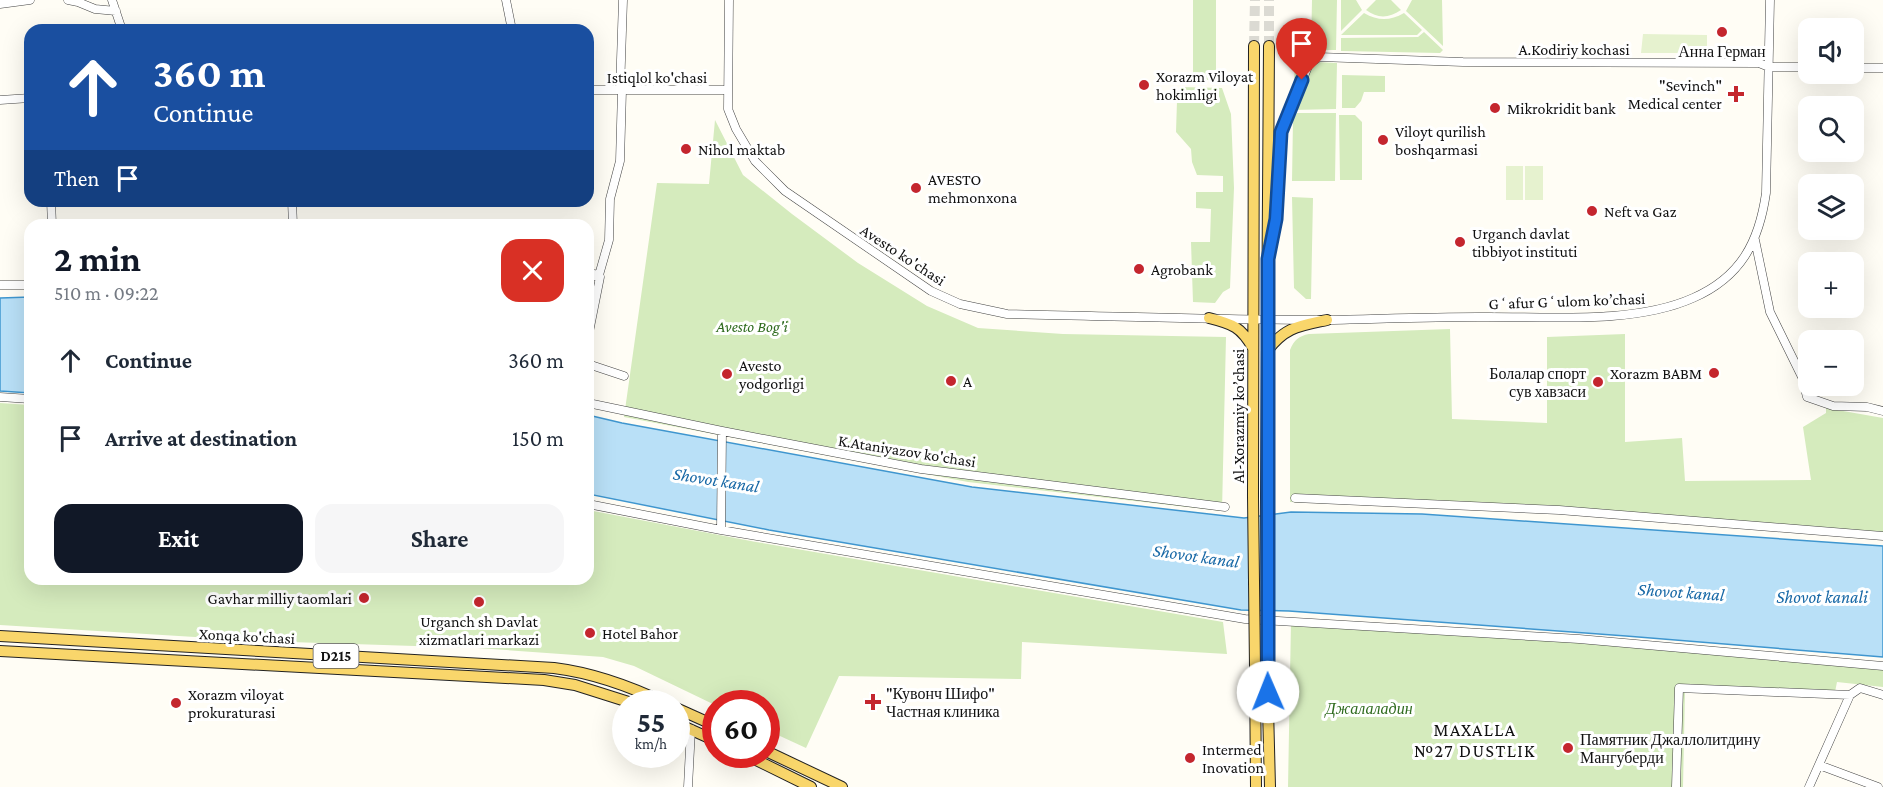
<!DOCTYPE html>
<meta charset="utf-8">
<style>
body{margin:0;font-family:"Crimson Pro",serif;background:#f6f6f7;color:#1f2937;height:100vh;display:flex;flex-direction:column;font-size:22px;white-space:nowrap}
*{box-sizing:border-box;margin:0}
p{font-size:20px;color:#747a83}
.icon{flex:none;width:33px;height:33px;fill:none;stroke:currentColor;stroke-width:2;stroke-linecap:round;stroke-linejoin:round}
.map{position:relative;flex:1;overflow:hidden}
.panel{position:absolute;left:24px;top:219px;width:570px;height:366px;display:flex;flex-direction:column;background:#fff;border-radius:18px;box-shadow:0 6px 24px #0002}
.panel>*{flex:none}
.guide{position:absolute;left:24px;top:24px;width:570px;height:183px;border-radius:18px;box-shadow:0 6px 24px #0002;background:#1a4fa0;color:#fff;overflow:hidden}
.fabs{position:absolute;left:1798px;top:18px;display:grid;gap:12px}
.fabs a{display:grid;place-items:center;width:66px;height:66px;border-radius:12px;background:#fff;box-shadow:0 6px 24px #0002;font-size:30px}
.speed{position:absolute;left:612px;top:690px;display:flex;gap:12px;font-size:30px;font-weight:700;text-align:center}
.speed>*{display:grid;place-content:center;width:78px;height:78px;border-radius:50%;background:#fff;box-shadow:0 6px 24px #0002;line-height:1}
.speed small{font-size:15px;font-weight:400}
.speed .limit{border:9px solid #d22;background:#fff;color:#111}
.pin{position:absolute;display:grid;place-items:center;width:51px;height:51px;color:#fff;margin:-62px -26px;border-radius:50% 50% 50% 0;rotate:-45deg;box-shadow:0 0 6px #0007}
.pin .icon{rotate:45deg}
.me{position:absolute;width:66px;margin:-33px;rotate:359deg;stroke-linejoin:round;filter:drop-shadow(0 0 4px #0008)}
.turn{display:flex;align-items:center;gap:21px;height:126px;padding:0 30px;font-size:27px}
.turn .icon{width:78px;height:78px;stroke-width:2.5}
.turn b{display:block;font-size:42px;line-height:51px}
.then{display:flex;align-items:center;height:57px;padding:0 30px;background:#0003;gap:12px;font-size:22px}
.round{display:grid;place-items:center;flex:none;width:63px;height:63px;border-radius:18px;background:#f6f6f7}
.headline{display:flex;align-items:center;justify-content:space-between;height:102px;padding:0 30px}
h1{font-size:36px;font-weight:700;line-height:45px;color:#111827}
.cta{display:flex;gap:12px;margin-top:auto;padding:12px 30px}
.cta a{flex:1;height:69px;border-radius:18px;background:#111827;color:#fff;font-size:24px;font-weight:700;line-height:69px;text-align:center}
.cta a+a{background:#f6f6f7;color:#1f2937}
ul{padding:0;list-style:none}
li{display:flex;align-items:center;gap:18px;height:78px;padding:0 30px}
li div{flex:1}
li b{display:block;font-size:22px}
li em{font-style:normal}
.map>svg:first-child{display:block}
.green{fill:#d5ebbd}
.pitch{fill:#e6f2cf}
.water{fill:#b9e0f7;stroke:#3f96cf;stroke-width:1.5}
.lines{fill:none;stroke-linecap:round;stroke-linejoin:round}
.major-tunnel{stroke:#dbdad3;stroke-width:10;stroke-dasharray:10 5;stroke-linecap:butt}
.minor-casing{stroke:#444;stroke-width:9}
.major-casing{stroke:#222;stroke-width:12}
.minor{stroke:#fff;stroke-width:8}
.major{stroke:#f9d66b;stroke-width:10}
.major-bridge-casing{stroke:#222;stroke-width:12;stroke-linecap:butt}
.major-bridge{stroke:#f9d66b;stroke-width:10}
.route-casing{stroke:#114b97;stroke-width:15}
.route{stroke:#1a73e8;stroke-width:10}
.poi-dot{fill:#c4262e;stroke:#fff;stroke-width:2}
.labels{text-anchor:middle;dominant-baseline:central;stroke-width:6;stroke-linejoin:round;paint-order:stroke}
.shield{fill:#fff;stroke:#585858;stroke-width:1.5}
.shield-label{font-size:15px;font-weight:bold;fill:#111}
.street-label{font-size:16px;fill:#111;stroke:#fff}
.poi-label{font-size:16px;fill:#111;stroke:#fff;text-anchor:start}
.park-label{font-size:16px;font-style:italic;fill:#2f6b1f;stroke:#fff}
.water-label{font-size:18px;font-style:italic;fill:#1768a6;stroke:#fff}
.neighbourhood-label{font-size:18px;letter-spacing:1.5px;fill:#111;stroke:#fff}
</style>
<div class="map">
<svg width="1883" height="787" viewBox="0 0 1883 787">
<rect width="100%" height="100%" fill="#fffdf5"/>
<path class="green" d="M1193,0H1216V80H1193Z
M1312,0H1337L1336,50H1311Z
M1341,0H1356L1362,10L1341,31Z
M1376,0H1391L1401,10C1389,18 1378,19 1366,10Z
M1412,0H1442L1443,46L1406,11Z
M1364,13C1378,21 1390,21 1404,13L1422,30L1417,35H1341Z
M1424,32L1443,50L1440,53L1341,51V38L1418,37Z
M1295,61L1337,63L1336,109L1293,110Z
M1342,75L1385,76V92H1364L1361,101L1355,108H1342Z
M1181,87L1222,88L1231,114L1234,188L1230,288L1223,292L1215,303L1193,302L1191,242H1210L1211,209L1196,208V192H1223V176L1197,175L1192,162L1191,149L1176,132L1177,101H1181Z
M1297,113H1336L1335,181H1292L1293,120Z
M1339,115H1355L1362,122V180H1340Z
M715,120L743,175L792,214L858,263L927,306L978,328L1063,334L1226,337L1222,511L968,482L624,417L657,183L709,184Z
M1292,197L1313,198L1311,299H1306L1294,288Z
M1450,329L1452,419L1547,423V337L1625,334V442L1682,438L1685,481L1811,480L1803,427L1826,413V408L1883,418V539L1543,512L1290,502V350C1294,340 1299,336 1309,334Z
M0,403L30,405V579H588V510L756,542L1223,622L1227,654L1022,642L1021,679L839,676L806,748L767,730L766,704H716L715,705L634,666L603,657L477,648L259,641L0,625Z
M1291,622L1675,650L1883,670V687L1837,682L1835,692H1685L1683,787H1288Z"/>
<path class="pitch" d="M1643,34L1707,35V53H1641Z
M1506,166H1523V200H1506Z
M1525,166H1543V200H1525Z"/>
<path class="water" d="M30,297V393L0,391V298Z
M588,415L622,423L972,487L1244,518L1291,512L1422,514L1883,546V657L1626,636L1289,611L1241,610L769,530L588,494Z"/>
<g class="lines">
<path class="major-tunnel" d="M1254,46L1255,0
M1269,46V0"/>
<defs>
<path id="minor" d="M68,0L78,2L95,9L116,11
M112,0L122,30
M506,0L512,30
M729,0L728,109L736,129L755,161L785,191L931,291L960,304L1007,314C1114,316 1221,320 1329,320C1379,319 1428,317 1478,317C1544,316 1633,325 1693,298C1741,277 1759,242 1766,193L1770,0
M0,4L30,0
M1854,68H1883
M588,90H727
M620,90L623,0
M0,100L30,98
M51,201L52,225
M292,201L293,225
M1755,240L1770,312L1802,377L1807,397L1833,406L1867,407L1883,411
M1271,243L1276,219L1281,132L1309,64L1319,57L1463,62L1759,63L1769,67H1809
M588,273L599,275L609,240L610,199L620,161L622,90
M0,285H30
M588,337L600,277L595,276
M588,364L624,376
M0,397L30,399
M588,403L722,431L921,469L1225,507
M1295,498L1559,510L1883,536
M588,504L721,530L1245,619L1579,639L1883,666
M721,530L722,431
M1819,765L1878,787
M688,787L691,729
M1676,787L1679,688L1850,695
M1809,787L1850,695L1860,688L1883,695"/>
<path id="major" d="M1209,318C1233,324 1241,327 1253,348
M1267,351C1285,327 1299,326 1327,320
M1253,496L1254,46
M1266,496L1269,46
M0,636L554,668C594,673 630,686 667,704
M0,651L544,680L575,685L635,704
M1255,668L1256,787
M1267,668L1270,787
M676,708L716,726
M676,723L716,741
M766,751L842,787
M744,754L811,787"/>
</defs>
<use href="#minor" class="minor-casing"/>
<use href="#major" class="major-casing"/>
<use href="#minor" class="minor"/>
<use href="#major" class="major"/>
<defs>
<path id="major-bridge" d="M1253,496L1255,668
M1266,496L1267,668"/>
</defs>
<use href="#major-bridge" class="major-bridge-casing"/>
<use href="#major-bridge" class="major-bridge"/>
</g>
<g class="lines">
<defs>
<path id="route" d="M1268,692V259L1276,219L1281,132L1302,80"/>
</defs>
<use href="#route" class="route-casing"/>
<use href="#route" class="route"/>
</g>
<g class="poi-dot">
<circle cx="1722" cy="32" r="6"/>
<circle cx="1144" cy="85" r="6"/>
<path d="M1733 85h6v6h6v6h-6v6h-6v-6h-6v-6h6z"/>
<circle cx="1495" cy="108" r="6"/>
<circle cx="1383" cy="140" r="6"/>
<circle cx="686" cy="149" r="6"/>
<circle cx="916" cy="188" r="6"/>
<circle cx="1592" cy="211" r="6"/>
<circle cx="1460" cy="242" r="6"/>
<circle cx="1139" cy="269" r="6"/>
<circle cx="1714" cy="373" r="6"/>
<circle cx="727" cy="374" r="6"/>
<circle cx="951" cy="381" r="6"/>
<circle cx="1598" cy="382" r="6"/>
<circle cx="364" cy="598" r="6"/>
<circle cx="479" cy="602" r="6"/>
<circle cx="590" cy="633" r="6"/>
<path d="M870 693h6v6h6v6h-6v6h-6v-6h-6v-6h6z"/>
<circle cx="176" cy="703" r="6"/>
<circle cx="1568" cy="748" r="6"/>
<circle cx="1190" cy="758" r="6"/>
</g>
<g class="labels">
<rect class="shield" x="313.5" y="644" width="45" height="24" rx="4.5"/>
<g class="shield-label">
<text x="336" y="656">D215</text>
</g>
<g class="street-label">
<text x="1574" y="49">A.Kodiriy kochasi</text>
<text x="657" y="77">Istiqlol ko'chasi</text>
<text transform="translate(903 255) rotate(33)">Avesto ko'chasi</text>
<text transform="translate(1567 301) rotate(-2)">Gʻafur Gʻulom ko’chasi</text>
<text transform="translate(1238 416) rotate(-90)">Al-Xorazmiy ko’chasi</text>
<text transform="translate(907 451) rotate(9)">K.Ataniyazov ko'chasi</text>
<text transform="translate(247 636) rotate(3)">Xonqa ko'chasi</text>
</g>
<g class="poi-label">
<text x="1722" y="51" text-anchor="middle">Анна Герман</text>
<text x="1156" y="76">Xorazm Viloyat<tspan x="1156" dy="18">hokimligi</tspan></text>
<text x="1722" y="85" text-anchor="end">"Sevinch"<tspan x="1722" dy="18">Medical center</tspan></text>
<text x="1507" y="108">Mikrokridit bank</text>
<text x="1395" y="131">Viloyt qurilish<tspan x="1395" dy="18">boshqarmasi</tspan></text>
<text x="698" y="149">Nihol maktab</text>
<text x="928" y="179">AVESTO<tspan x="928" dy="18">mehmonxona</tspan></text>
<text x="1604" y="211">Neft va Gaz</text>
<text x="1472" y="233">Urganch davlat<tspan x="1472" dy="18">tibbiyot instituti</tspan></text>
<text x="1151" y="269">Agrobank</text>
<text x="739" y="365">Avesto<tspan x="739" dy="18">yodgorligi</tspan></text>
<text x="1586" y="373" text-anchor="end">Болалар спорт<tspan x="1586" dy="18">сув хавзаси</tspan></text>
<text x="1702" y="373" text-anchor="end">Xorazm BABM</text>
<text x="963" y="381">A</text>
<text x="352" y="598" text-anchor="end">Gavhar milliy taomlari</text>
<text x="479" y="621" text-anchor="middle">Urganch sh Davlat<tspan x="479" dy="18">xizmatlari markazi</tspan></text>
<text x="602" y="633">Hotel Bahor</text>
<text x="886" y="693">"Кувонч Шифо"<tspan x="886" dy="18">Частная клиника</tspan></text>
<text x="188" y="694">Xorazm viloyat<tspan x="188" dy="18">prokuraturasi</tspan></text>
<text x="1580" y="739">Памятник Джаллолитдину<tspan x="1580" dy="18">Мангуберди</tspan></text>
<text x="1202" y="749">Intermed<tspan x="1202" dy="18">Inovation</tspan></text>
</g>
<g class="park-label">
<text x="752" y="326">Avesto Bog'i</text>
<text x="1369" y="708">Джалаладин</text>
</g>
<g class="water-label">
<text transform="translate(716 480) rotate(9)">Shovot kanal</text>
<text transform="translate(1196 556) rotate(8)">Shovot kanal</text>
<text transform="translate(1681 592) rotate(4)">Shovot kanal</text>
<text x="1822" y="597">Shovot kanali</text>
</g>
<g class="neighbourhood-label">
<text x="1475" y="730">MAXALLA<tspan x="1475" dy="21">№27 DUSTLIK</tspan></text>
</g>
</g>
</svg>
<div class="fabs">
<a><svg class="icon" aria-label="sound" viewBox="0 0 24 24"><path d="M4 9h4l5-4v14l-5-4H4zM17 9q2 3 0 6"/></svg></a>
<a><svg class="icon" aria-label="search" viewBox="0 0 24 24"><circle cx="10" cy="10" r="6"/><path d="M15 15l6 6"/></svg></a>
<a><svg class="icon" aria-label="layers" viewBox="0 0 24 24"><path d="M12 4l9 5-9 5-9-5zM3 14l9 5 9-5"/></svg></a>
<a>+</a>
<a>−</a>
</div>
<div class="speed"><div>55<small>km/h</small></div><div class="limit">60</div></div>
<div class="pin" style="left:1302px;top:80px;background:#d93025"><svg class="icon" aria-label="arrive" viewBox="0 0 24 24"><path d="M6 21V4h12l-3 4 3 4H6"/></svg></div>
<svg class="me" style="left:1268px;top:692px" viewBox="-20 -20 40 40"><circle r="19" fill="#fff"/><path d="M0-13L10 11 0 6-10 11z" fill="#1a73e8"/></svg>
<div class="guide">
<div class="turn"><svg class="icon" aria-label="ahead" viewBox="0 0 24 24"><path d="M12 20V5M6 11l6-6 6 6"/></svg><div><b>360 m</b>Continue</div></div>
<div class="then">Then<svg class="icon" aria-label="arrive" viewBox="0 0 24 24"><path d="M6 21V4h12l-3 4 3 4H6"/></svg></div>
</div>
<section class="panel">
<div class="headline"><div><h1>2 min</h1><p>510 m · 09:22</p></div><a class="round" style="background:#d93025;color:#fff"><svg class="icon" aria-label="close" viewBox="0 0 24 24"><path d="M6 6l12 12M18 6L6 18"/></svg></a></div>
<ul>
<li><svg class="icon" aria-label="ahead" viewBox="0 0 24 24"><path d="M12 20V5M6 11l6-6 6 6"/></svg><div><b>Continue</b></div><em>360 m</em></li>
<li><svg class="icon" aria-label="arrive" viewBox="0 0 24 24"><path d="M6 21V4h12l-3 4 3 4H6"/></svg><div><b>Arrive at destination</b></div><em>150 m</em></li>
</ul>
<div class="cta"><a>Exit</a><a>Share</a></div>
</section>
</div>
